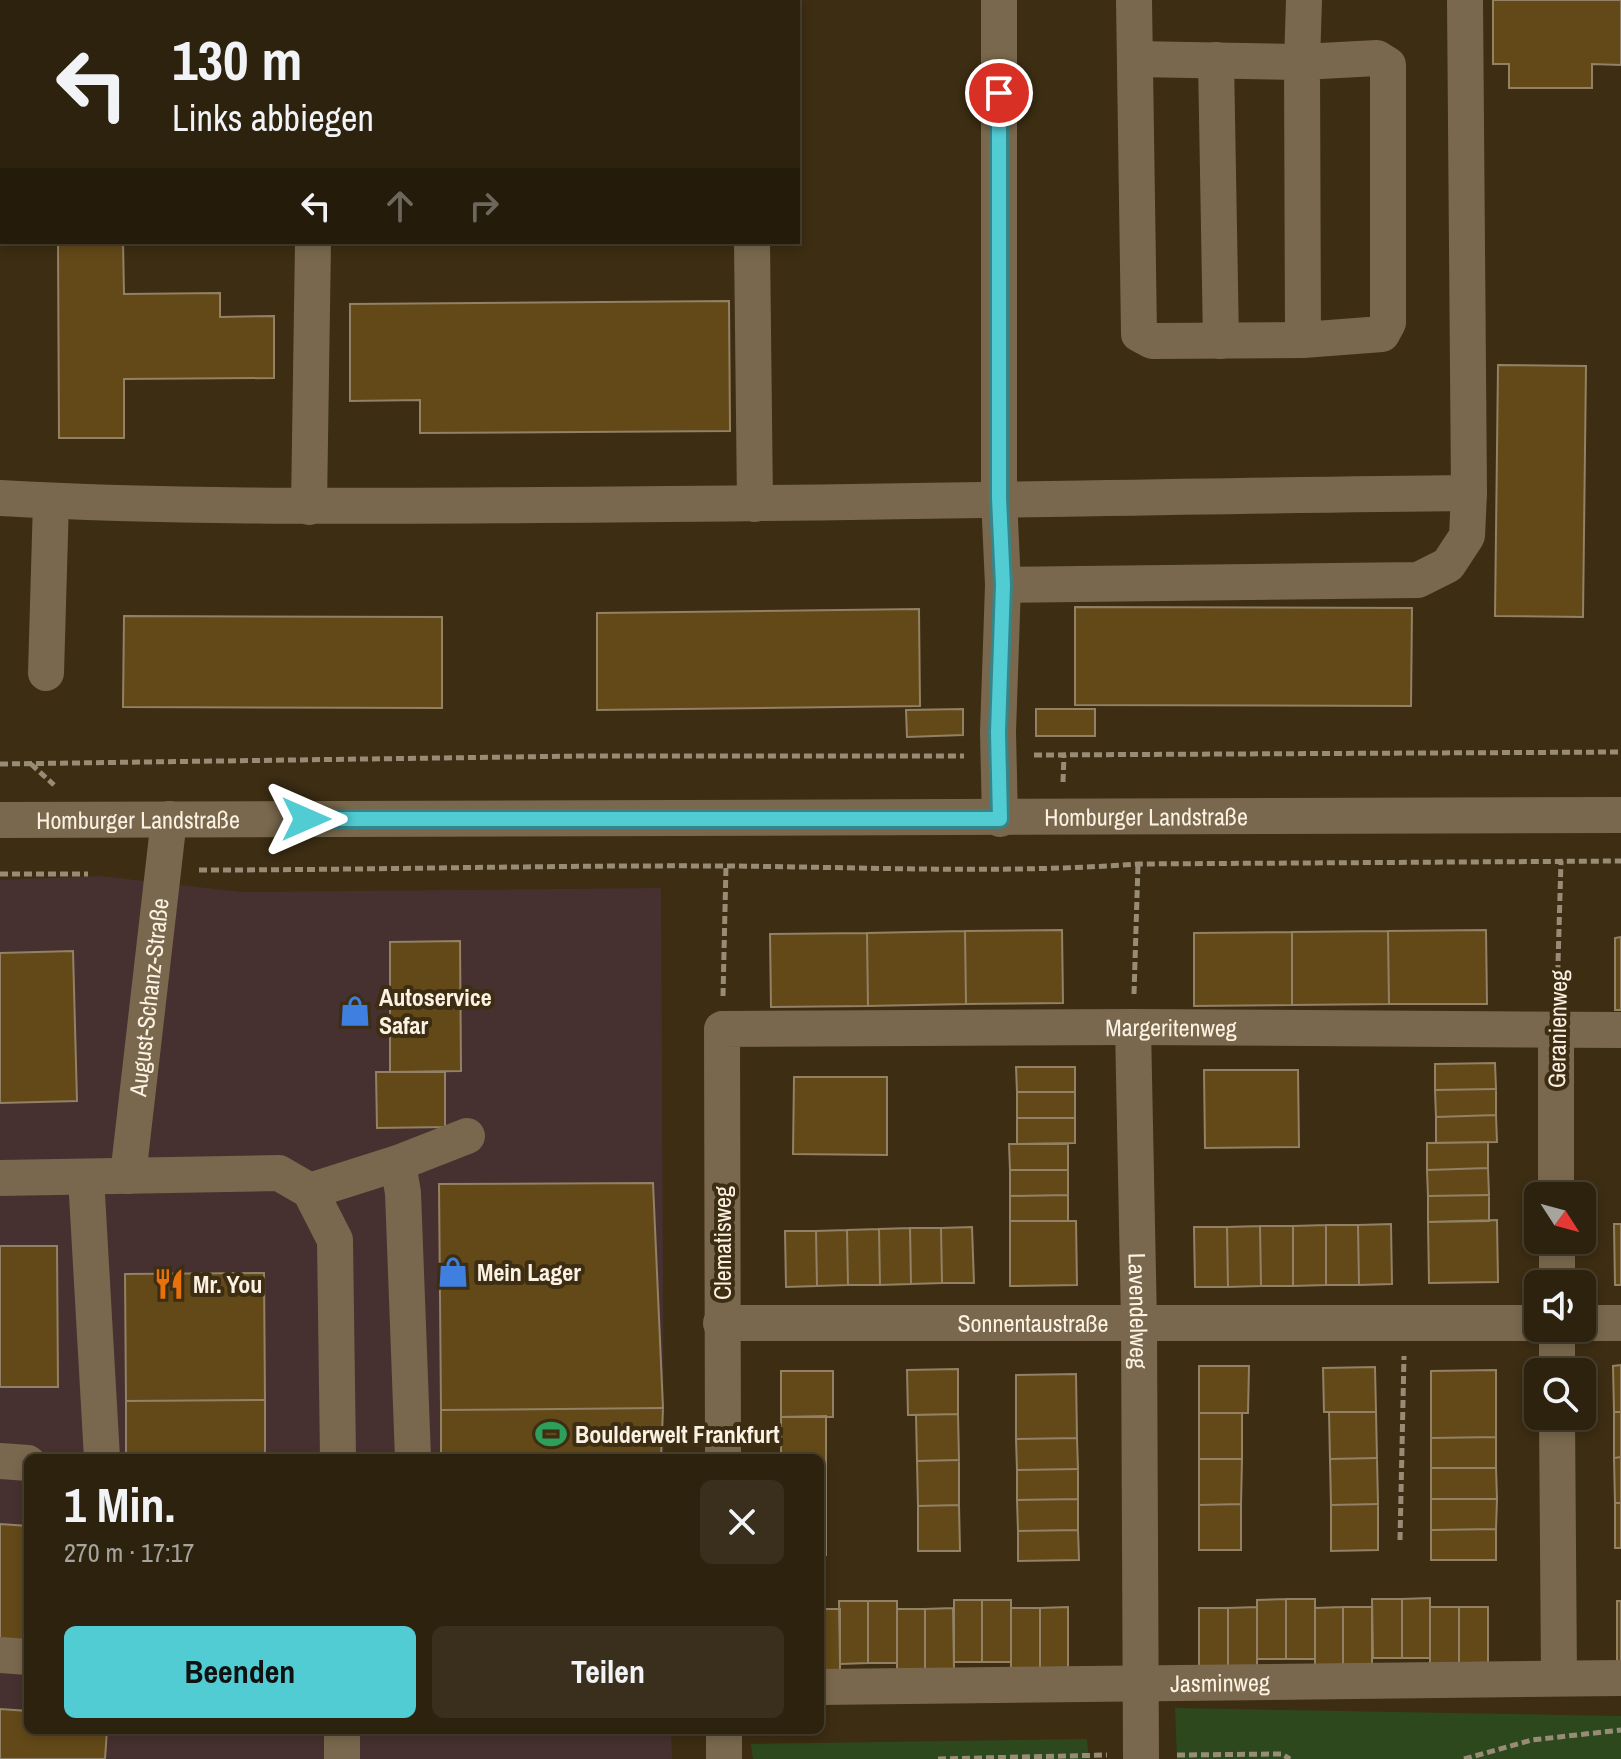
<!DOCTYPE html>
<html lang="de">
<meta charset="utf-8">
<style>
body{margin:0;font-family:"Archivo Narrow",sans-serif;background:#392f1c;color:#f1f3f6;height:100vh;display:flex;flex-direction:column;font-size:30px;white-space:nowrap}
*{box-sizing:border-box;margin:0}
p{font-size:26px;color:#a7a49e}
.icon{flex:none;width:44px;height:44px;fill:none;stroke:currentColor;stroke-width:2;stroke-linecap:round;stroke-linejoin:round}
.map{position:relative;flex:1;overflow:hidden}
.panel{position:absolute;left:24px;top:1454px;width:800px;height:280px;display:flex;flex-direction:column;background:#2d220e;border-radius:12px;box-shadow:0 4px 12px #0003,0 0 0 2px #483f2e}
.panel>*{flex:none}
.top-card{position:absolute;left:0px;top:0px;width:800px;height:244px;box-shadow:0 4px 12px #0003,0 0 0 2px #483f2e;background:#2d220e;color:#f1f3f6;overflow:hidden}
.needle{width:52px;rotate:126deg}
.fabs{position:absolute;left:1524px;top:1182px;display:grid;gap:16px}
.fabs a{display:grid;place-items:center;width:72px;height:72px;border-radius:12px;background:#2d220e;box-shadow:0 4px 12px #0003,0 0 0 2px #483f2e;font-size:40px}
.pin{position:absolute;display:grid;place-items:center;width:68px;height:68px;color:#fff;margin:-34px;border:4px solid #fff;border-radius:50%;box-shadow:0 2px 8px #0007}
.me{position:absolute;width:88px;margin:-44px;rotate:90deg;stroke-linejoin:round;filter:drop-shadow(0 0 6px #0008)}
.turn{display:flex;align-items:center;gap:28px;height:168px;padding:0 40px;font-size:36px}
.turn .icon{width:104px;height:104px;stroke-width:2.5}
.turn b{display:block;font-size:56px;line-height:68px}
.lanes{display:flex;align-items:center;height:76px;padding:0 40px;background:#0003;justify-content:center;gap:40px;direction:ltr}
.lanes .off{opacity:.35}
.round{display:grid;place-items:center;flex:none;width:84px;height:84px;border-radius:12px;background:#392f1c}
.head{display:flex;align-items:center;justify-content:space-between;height:136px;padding:0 40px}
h1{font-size:48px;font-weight:800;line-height:60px}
.action{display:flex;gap:16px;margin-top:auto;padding:16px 40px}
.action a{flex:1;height:92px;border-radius:12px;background:#51ccd3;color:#111;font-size:32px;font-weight:800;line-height:92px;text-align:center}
.action a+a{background:#392f1c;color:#f1f3f6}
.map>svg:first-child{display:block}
.commercial{fill:#463130}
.green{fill:#2d481d}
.building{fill:#634918;stroke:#928164;stroke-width:2}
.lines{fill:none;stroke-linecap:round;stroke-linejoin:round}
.path{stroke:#988c77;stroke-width:5;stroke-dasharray:8 4;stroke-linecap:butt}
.minor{stroke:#79684d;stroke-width:36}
.route-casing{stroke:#358589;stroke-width:20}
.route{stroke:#51ccd3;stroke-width:14}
.labels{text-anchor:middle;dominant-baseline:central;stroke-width:8;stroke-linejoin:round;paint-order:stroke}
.street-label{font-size:24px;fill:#fcf2e3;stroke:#3c2d13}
.poi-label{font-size:24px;font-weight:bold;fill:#fcf2e3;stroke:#3c2d13;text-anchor:start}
</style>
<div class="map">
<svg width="1621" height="1759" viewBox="0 0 1621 1759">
<rect width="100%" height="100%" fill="#3c2d13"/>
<path class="commercial" d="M100,876L242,892L661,888L664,1458H28V1730H671L672,1759H0V880Z"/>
<path class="green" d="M1175,1708L1621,1716V1759H1177Z
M1087,1739L1089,1759H753L751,1744Z"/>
<path class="building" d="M1493,0H1621V65L1592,64V88H1509V64H1493Z
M58,242H123L124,294L220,293V317L274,316V378L124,379V438H59Z
M729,301L730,431L420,433V400L350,401V304Z
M1498,365L1586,366L1583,617L1495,616Z
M1075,607L1412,608L1411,706L1075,705Z
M919,609L920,706L597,710V613Z
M124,616L442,617V708L123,707Z
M963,709V735L907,737L906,710Z
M1036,709H1095V736H1036Z
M1062,930L1063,1003L966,1004L965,931Z
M1486,930L1487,1004H1389L1388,931Z
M965,931L966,1004L868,1006L867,933Z
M1388,931L1389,1004L1292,1005V932Z
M1292,932V1005L1194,1006V933Z
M867,933L868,1006L771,1007L770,934Z
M1621,937V1010H1615V938Z
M460,941L461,1071L390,1072V942Z
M73,951L77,1101L0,1103V953Z
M1495,1063L1496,1089L1435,1090V1064Z
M1016,1067H1075V1092H1017Z
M1204,1070H1298L1299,1147L1205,1148Z
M376,1072H445V1127L377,1128Z
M794,1077H887V1155L793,1154Z
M1496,1089V1115L1436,1117L1435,1090Z
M1017,1092H1075V1118H1017Z
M1496,1115L1497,1142L1436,1143V1117Z
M1017,1118H1075V1143L1017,1144Z
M1488,1142V1168L1427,1170V1143Z
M1009,1144H1068V1170H1010Z
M1488,1168L1489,1195L1428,1196L1427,1170Z
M1010,1170H1068V1195L1010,1196Z
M653,1183L663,1408L441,1410L439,1184Z
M1068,1195V1221H1010V1196Z
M1489,1195V1221L1428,1222V1196Z
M1497,1220L1498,1282L1429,1283L1428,1222Z
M1010,1221H1076L1077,1285L1010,1286Z
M1391,1224L1392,1284L1359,1285L1358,1225Z
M1614,1224H1621V1285H1615Z
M1326,1225V1285L1293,1286V1226Z
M1326,1225H1358L1359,1285H1326Z
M1260,1226L1261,1286L1228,1287L1227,1227Z
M1260,1226H1293V1286H1261Z
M972,1227L974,1283H942L941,1228Z
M1194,1227H1227L1228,1287H1195Z
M910,1228L911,1284L880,1285L879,1229Z
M910,1228H941L942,1283L911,1284Z
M879,1229L880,1285H848L847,1230Z
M847,1230L848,1285L817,1286L816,1231Z
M785,1231H816L817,1286L786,1287Z
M0,1246H57L58,1387H0Z
M264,1273L265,1400L126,1401L125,1274Z
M1621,1365V1412H1614L1613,1366Z
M1199,1366H1249L1248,1413H1199Z
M1375,1367L1376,1412H1324L1323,1368Z
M958,1369V1414L908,1415L907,1370Z
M1496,1370V1437L1431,1438V1371Z
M781,1371H833V1417H781Z
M1076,1374L1077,1438L1016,1439V1375Z
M265,1400V1458H126V1401Z
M663,1408L661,1458H441V1410Z
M1329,1412H1376L1377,1458L1330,1459Z
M1614,1412H1621V1457L1614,1458Z
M1199,1413H1242V1459H1199Z
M958,1414L959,1460L917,1461L916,1415Z
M826,1416V1463H820V1458H781V1417Z
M1496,1437V1468H1431V1438Z
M1077,1438L1078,1469L1017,1470L1016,1439Z
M1621,1457V1503H1615L1614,1458Z
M1377,1458L1378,1504L1331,1505L1330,1459Z
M1199,1459H1242L1241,1504L1199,1505Z
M959,1460V1505L918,1506L917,1461Z
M820,1463H826V1509H820Z
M1431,1468H1496L1497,1499H1431Z
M1078,1469V1499L1017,1500V1470Z
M1078,1499V1530L1018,1531L1017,1500Z
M1431,1499H1497L1496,1529L1431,1530Z
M1615,1503H1621V1548H1615Z
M1241,1504V1550H1199V1505Z
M1378,1504V1550L1331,1551V1505Z
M959,1505L960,1551H918V1506Z
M820,1509H826V1555H820Z
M0,1524L28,1526V1641L0,1639Z
M1496,1529V1560H1431V1530Z
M1078,1530L1079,1560L1018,1561V1531Z
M1430,1598V1658H1402V1599Z
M1286,1599V1659H1257V1600Z
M1286,1599H1315V1659H1286Z
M1372,1599H1402V1658H1373Z
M954,1600H982V1662H954Z
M982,1600H1011V1662H982Z
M839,1601H868V1663L840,1664Z
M868,1601H897V1663H868Z
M1617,1601H1621V1663H1617Z
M1068,1607V1670H1040V1608Z
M1257,1607V1667H1228V1608Z
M1343,1607V1667H1315V1608Z
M1343,1607H1372V1667H1343Z
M1430,1607H1459V1666H1430Z
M1459,1607H1488V1667L1459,1666Z
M953,1608L954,1671H925V1609Z
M1011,1608H1040V1670H1011Z
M1199,1608H1228V1667H1199Z
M820,1609H840V1671L820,1672Z
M897,1609H925V1671H897Z
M0,1709L28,1711V1730H107L105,1759H0Z"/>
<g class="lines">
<path class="path" d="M1034,755L1621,752
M0,764L584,756H964
M31,764L54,785
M1063,782L1064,755
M199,870C375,870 550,865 726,866C864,867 1000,874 1138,864L1621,861
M0,874H88
M1134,994L1138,864
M723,996L726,866
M1557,997L1561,861
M1400,1540L1404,1356
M1177,1755L1282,1754L1290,1759
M938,1759L1107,1755
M1464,1759L1532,1740L1621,1730"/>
<g class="minor">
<path d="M999,0V498L1003,585L998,732L1000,819"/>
<path d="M1134,0L1139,334L1152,341L1303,340"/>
<path d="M267,2V0"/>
<path d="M753,2V0"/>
<path d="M1135,59L1302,62L1377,58L1388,65V323L1382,334L1303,340L1302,62L1304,0"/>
<path d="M1216,60L1221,341"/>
<path d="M752,242L755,504"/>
<path d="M0,498C179,508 359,506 539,505C849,504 1159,496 1469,493"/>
<path d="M309,507L313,242"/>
<path d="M1003,585L1418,580L1448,565L1467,536L1469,493L1465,0"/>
<path d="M46,673L51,501"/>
<path id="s1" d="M0,820L1621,815"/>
<path id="s2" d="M1133,1027L1139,1323L1141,1759"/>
<path d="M1556,1030V1196"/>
<path d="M398,1163L403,1193L413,1458"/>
<path id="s3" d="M128,1176L169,819"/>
<path d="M86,1177L102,1458"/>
<path d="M0,1178L279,1173L310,1191L335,1240L338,1458"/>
<path d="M310,1191L398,1163L467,1136"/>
<path d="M1557,1240V1284"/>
<path id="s4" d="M721,1323H1538"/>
<path d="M1582,1323H1621"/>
<path d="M1557,1328V1372"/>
<path d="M1557,1416L1559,1678"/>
<path id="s5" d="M723,1458L722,1029L1133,1027L1621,1030"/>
<path d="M0,1461L28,1463"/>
<path d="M0,1655L28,1657"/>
<path id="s6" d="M820,1687L1621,1678"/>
<path d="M342,1730V1759"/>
<path d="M724,1759V1730"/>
</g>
</g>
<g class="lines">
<defs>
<path id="route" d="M306,819H1000L998,732L1003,585L999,498V93"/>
</defs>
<use href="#route" class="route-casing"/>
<use href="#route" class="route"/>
</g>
<defs>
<symbol id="shop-bare" viewBox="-9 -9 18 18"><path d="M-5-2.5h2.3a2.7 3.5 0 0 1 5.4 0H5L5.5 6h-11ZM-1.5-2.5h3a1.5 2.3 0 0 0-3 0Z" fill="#3f7fe0" stroke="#3c2d13" stroke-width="2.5" paint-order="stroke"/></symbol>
<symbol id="restaurant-bare" viewBox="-9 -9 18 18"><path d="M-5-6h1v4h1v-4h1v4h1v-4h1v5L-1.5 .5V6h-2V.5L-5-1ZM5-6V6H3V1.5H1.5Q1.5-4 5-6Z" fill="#e8710a" stroke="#3c2d13" stroke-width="2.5" paint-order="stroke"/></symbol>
<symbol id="stadium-bare" viewBox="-9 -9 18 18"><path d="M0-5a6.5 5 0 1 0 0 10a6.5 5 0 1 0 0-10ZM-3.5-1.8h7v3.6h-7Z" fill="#2e9e5b" stroke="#3c2d13" stroke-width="2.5" paint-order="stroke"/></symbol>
</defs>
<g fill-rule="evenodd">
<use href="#shop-bare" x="333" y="989" width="44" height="44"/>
<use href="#shop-bare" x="431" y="1250" width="44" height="44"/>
<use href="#restaurant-bare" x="147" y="1262" width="44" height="44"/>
<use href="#stadium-bare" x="529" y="1412" width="44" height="44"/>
</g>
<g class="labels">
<g class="street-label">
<text stroke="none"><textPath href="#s1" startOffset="1146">Homburger Landstraße</textPath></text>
<text stroke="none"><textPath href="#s1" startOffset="138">Homburger Landstraße</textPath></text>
<text stroke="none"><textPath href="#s3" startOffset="180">August-Schanz-Straße</textPath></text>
<text stroke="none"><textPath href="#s5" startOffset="878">Margeritenweg</textPath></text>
<text transform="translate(1557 1029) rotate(-89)">Geranienweg</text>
<text transform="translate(722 1243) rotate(-90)">Clematisweg</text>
<text stroke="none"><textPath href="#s2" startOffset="284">Lavendelweg</textPath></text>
<text stroke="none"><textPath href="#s4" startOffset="312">Sonnentaustraße</textPath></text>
<text stroke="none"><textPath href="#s6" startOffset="400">Jasminweg</textPath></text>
</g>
<g class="poi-label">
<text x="379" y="997">Autoservice<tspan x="379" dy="28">Safar</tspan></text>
<text x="477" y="1272">Mein Lager</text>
<text x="193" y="1284">Mr. You</text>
<text x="575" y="1434">Boulderwelt Frankfurt</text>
</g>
</g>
</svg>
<div class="fabs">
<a><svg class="needle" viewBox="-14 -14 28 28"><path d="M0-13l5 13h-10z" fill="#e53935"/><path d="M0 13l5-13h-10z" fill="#a7a49e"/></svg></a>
<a><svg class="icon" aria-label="sound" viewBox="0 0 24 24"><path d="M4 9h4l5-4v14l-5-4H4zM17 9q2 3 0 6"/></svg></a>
<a><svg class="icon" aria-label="search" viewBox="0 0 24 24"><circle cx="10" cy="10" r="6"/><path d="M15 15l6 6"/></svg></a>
</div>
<div class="pin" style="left:999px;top:93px;background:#d93025"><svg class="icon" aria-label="arrive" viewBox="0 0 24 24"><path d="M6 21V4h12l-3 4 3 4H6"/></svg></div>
<svg class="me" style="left:306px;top:819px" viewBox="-20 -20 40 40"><path d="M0-17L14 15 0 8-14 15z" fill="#51ccd3" stroke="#fff" stroke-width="4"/></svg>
<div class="top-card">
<div class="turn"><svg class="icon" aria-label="left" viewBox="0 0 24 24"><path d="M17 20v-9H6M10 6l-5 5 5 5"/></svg><div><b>130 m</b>Links abbiegen</div></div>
<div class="lanes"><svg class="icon" aria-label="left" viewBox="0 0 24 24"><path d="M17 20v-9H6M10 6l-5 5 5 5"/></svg><svg class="icon off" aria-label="ahead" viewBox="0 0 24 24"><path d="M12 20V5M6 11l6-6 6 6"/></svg><svg class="icon off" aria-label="right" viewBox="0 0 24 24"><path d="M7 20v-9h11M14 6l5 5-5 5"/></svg></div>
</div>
<section class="panel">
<div class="head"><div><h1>1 Min.</h1><p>270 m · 17:17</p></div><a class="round"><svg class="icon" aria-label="close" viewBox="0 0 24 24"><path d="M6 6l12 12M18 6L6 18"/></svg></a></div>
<div class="action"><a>Beenden</a><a>Teilen</a></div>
</section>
</div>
